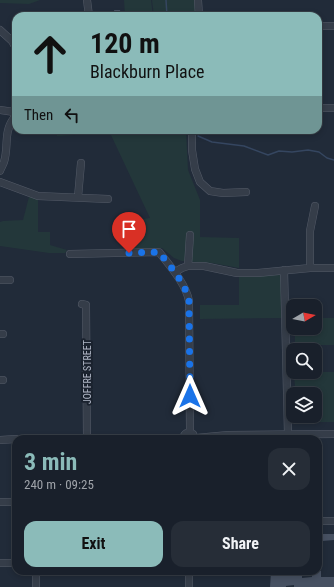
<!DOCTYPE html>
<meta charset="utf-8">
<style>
body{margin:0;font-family:"Roboto Condensed",sans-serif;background:#262d37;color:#f1f3f6;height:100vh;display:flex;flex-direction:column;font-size:15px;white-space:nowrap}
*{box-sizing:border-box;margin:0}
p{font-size:13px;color:#9fa3a9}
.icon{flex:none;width:22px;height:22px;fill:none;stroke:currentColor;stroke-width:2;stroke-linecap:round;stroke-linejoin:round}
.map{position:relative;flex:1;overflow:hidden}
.panel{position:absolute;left:12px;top:435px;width:310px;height:140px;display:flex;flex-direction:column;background:#19202b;border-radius:12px;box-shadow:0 2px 6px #0003,0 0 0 1px #373e47}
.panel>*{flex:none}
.hud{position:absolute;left:12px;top:12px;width:310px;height:122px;border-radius:12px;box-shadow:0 2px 6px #0003,0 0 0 1px #373e47;background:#8bbbb9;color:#111;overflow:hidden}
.needle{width:26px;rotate:80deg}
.fabs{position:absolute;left:286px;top:299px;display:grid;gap:8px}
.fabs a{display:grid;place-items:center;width:36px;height:36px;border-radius:8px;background:#19202b;box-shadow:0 2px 6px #0003,0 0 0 1px #373e47;font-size:20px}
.pin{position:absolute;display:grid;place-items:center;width:34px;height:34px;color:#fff;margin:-41px -17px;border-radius:50% 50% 50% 0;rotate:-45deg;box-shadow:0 0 4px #0007}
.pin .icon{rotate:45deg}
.me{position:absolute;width:44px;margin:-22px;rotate:0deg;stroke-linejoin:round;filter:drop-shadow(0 0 3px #0008)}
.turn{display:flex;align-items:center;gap:14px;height:84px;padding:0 12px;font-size:18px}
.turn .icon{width:52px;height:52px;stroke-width:2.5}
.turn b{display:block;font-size:28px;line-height:34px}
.then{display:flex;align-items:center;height:38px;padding:0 12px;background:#0003;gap:8px;font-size:15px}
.round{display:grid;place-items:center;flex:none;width:42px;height:42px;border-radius:12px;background:#262d37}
.summary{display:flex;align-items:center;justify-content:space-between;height:68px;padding:0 12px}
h1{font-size:24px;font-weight:700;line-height:30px;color:#8bbbb9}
.primary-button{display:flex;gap:8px;margin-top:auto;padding:8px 12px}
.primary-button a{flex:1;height:46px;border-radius:12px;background:#8bbbb9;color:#111;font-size:16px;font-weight:700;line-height:46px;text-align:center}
.primary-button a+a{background:#262d37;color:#f1f3f6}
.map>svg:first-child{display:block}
.green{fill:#23373a}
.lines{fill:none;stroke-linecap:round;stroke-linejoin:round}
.stream{stroke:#354660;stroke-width:1.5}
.building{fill:#475162}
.minor-casing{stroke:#535a67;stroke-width:8}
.minor{stroke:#353d49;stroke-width:7}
.route{stroke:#1a73e8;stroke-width:7;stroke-dasharray:0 12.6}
.labels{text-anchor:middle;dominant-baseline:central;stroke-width:4;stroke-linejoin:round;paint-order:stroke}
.street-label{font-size:10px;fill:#b0b7c6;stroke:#1a222e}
</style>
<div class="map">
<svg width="334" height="587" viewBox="0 0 334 587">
<rect width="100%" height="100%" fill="#212b39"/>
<path class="green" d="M0,0H40L29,4L0,3Z
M124,0H151L153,16H125Z
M152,0H195V16H154Z
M57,130H186L188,170L200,200V237L239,238V268L212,263L182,261L174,258L162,248L129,250V221L150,218L110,133L57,136Z
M30,193L38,196V232H50V245L67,250L65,253H49L0,246V222L3,221L23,220Z
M280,275L281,277L282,318L200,319V305H239V276Z
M315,318H334V345H295V328H315Z
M294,372H334V422H308V416H315V394H308V386L295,387Z"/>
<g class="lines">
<path class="stream" d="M166,0L167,16
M182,130L187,132
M198,136L212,142L244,146L268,155L279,151L292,152L308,150L319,152L327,158L334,160"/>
</g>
<path class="building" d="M114,10H120L121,16H115Z
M318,534H334V540L322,541V539H318Z
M289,571H300V574H302V578L312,577V571H321V577H334V587H294V585L286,586V587H270L271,572H279V574H289Z"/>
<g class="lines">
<defs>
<path id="minor" d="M87,0L89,16
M198,0L199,16
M318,26H334
M0,30L12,41L16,48
M318,108H334
M0,110L14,112
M192,130V150L195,169L200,182L210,191L223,193L246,192
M0,171C1,168 3,165 4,162C9,146 3,132 14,118
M0,182L38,196L108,199
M78,197L81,163
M70,254L159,252C170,266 186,284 189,301L190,432
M188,266L190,235
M310,268V231L315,206
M284,270L288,434
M175,272L182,268L188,266H204L237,273H258L310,268H334
M0,280H10
M82,304L86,305L87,439
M0,334H3
M0,380H3
M196,438L228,435L334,434
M183,439C184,433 188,431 193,434
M0,440L16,439
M0,502H16
M318,521H334
M0,563H16
M36,571V587
M189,571V587"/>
</defs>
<use href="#minor" class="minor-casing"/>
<use href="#minor" class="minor"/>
</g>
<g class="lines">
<path class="route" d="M129,253L159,252C170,266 186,284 189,301L190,396"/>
</g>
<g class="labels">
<g class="street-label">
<text transform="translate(87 372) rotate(-90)">JOFFRE STREET</text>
</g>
</g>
</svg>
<div class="fabs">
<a><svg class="needle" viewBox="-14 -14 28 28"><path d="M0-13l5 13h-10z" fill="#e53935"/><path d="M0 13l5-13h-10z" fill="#9fa3a9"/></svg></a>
<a><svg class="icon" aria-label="search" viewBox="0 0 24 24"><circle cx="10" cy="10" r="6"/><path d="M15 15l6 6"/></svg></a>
<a><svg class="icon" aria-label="layers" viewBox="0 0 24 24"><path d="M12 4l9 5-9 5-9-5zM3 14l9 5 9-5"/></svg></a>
</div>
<div class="pin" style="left:129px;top:253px;background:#d93025"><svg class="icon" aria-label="arrive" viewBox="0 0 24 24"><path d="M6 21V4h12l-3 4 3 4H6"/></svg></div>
<svg class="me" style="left:190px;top:396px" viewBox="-20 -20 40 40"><path d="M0-17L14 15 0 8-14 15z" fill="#1a73e8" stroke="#fff" stroke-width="4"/></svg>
<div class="hud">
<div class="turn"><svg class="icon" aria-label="ahead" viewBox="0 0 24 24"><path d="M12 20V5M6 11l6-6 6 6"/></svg><div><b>120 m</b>Blackburn Place</div></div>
<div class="then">Then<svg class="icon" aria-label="left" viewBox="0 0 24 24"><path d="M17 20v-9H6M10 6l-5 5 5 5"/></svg></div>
</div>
<section class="panel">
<div class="summary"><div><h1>3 min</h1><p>240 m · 09:25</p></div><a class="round"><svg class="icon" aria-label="close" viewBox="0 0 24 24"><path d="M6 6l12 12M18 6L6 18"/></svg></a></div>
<div class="primary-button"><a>Exit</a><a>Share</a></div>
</section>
</div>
